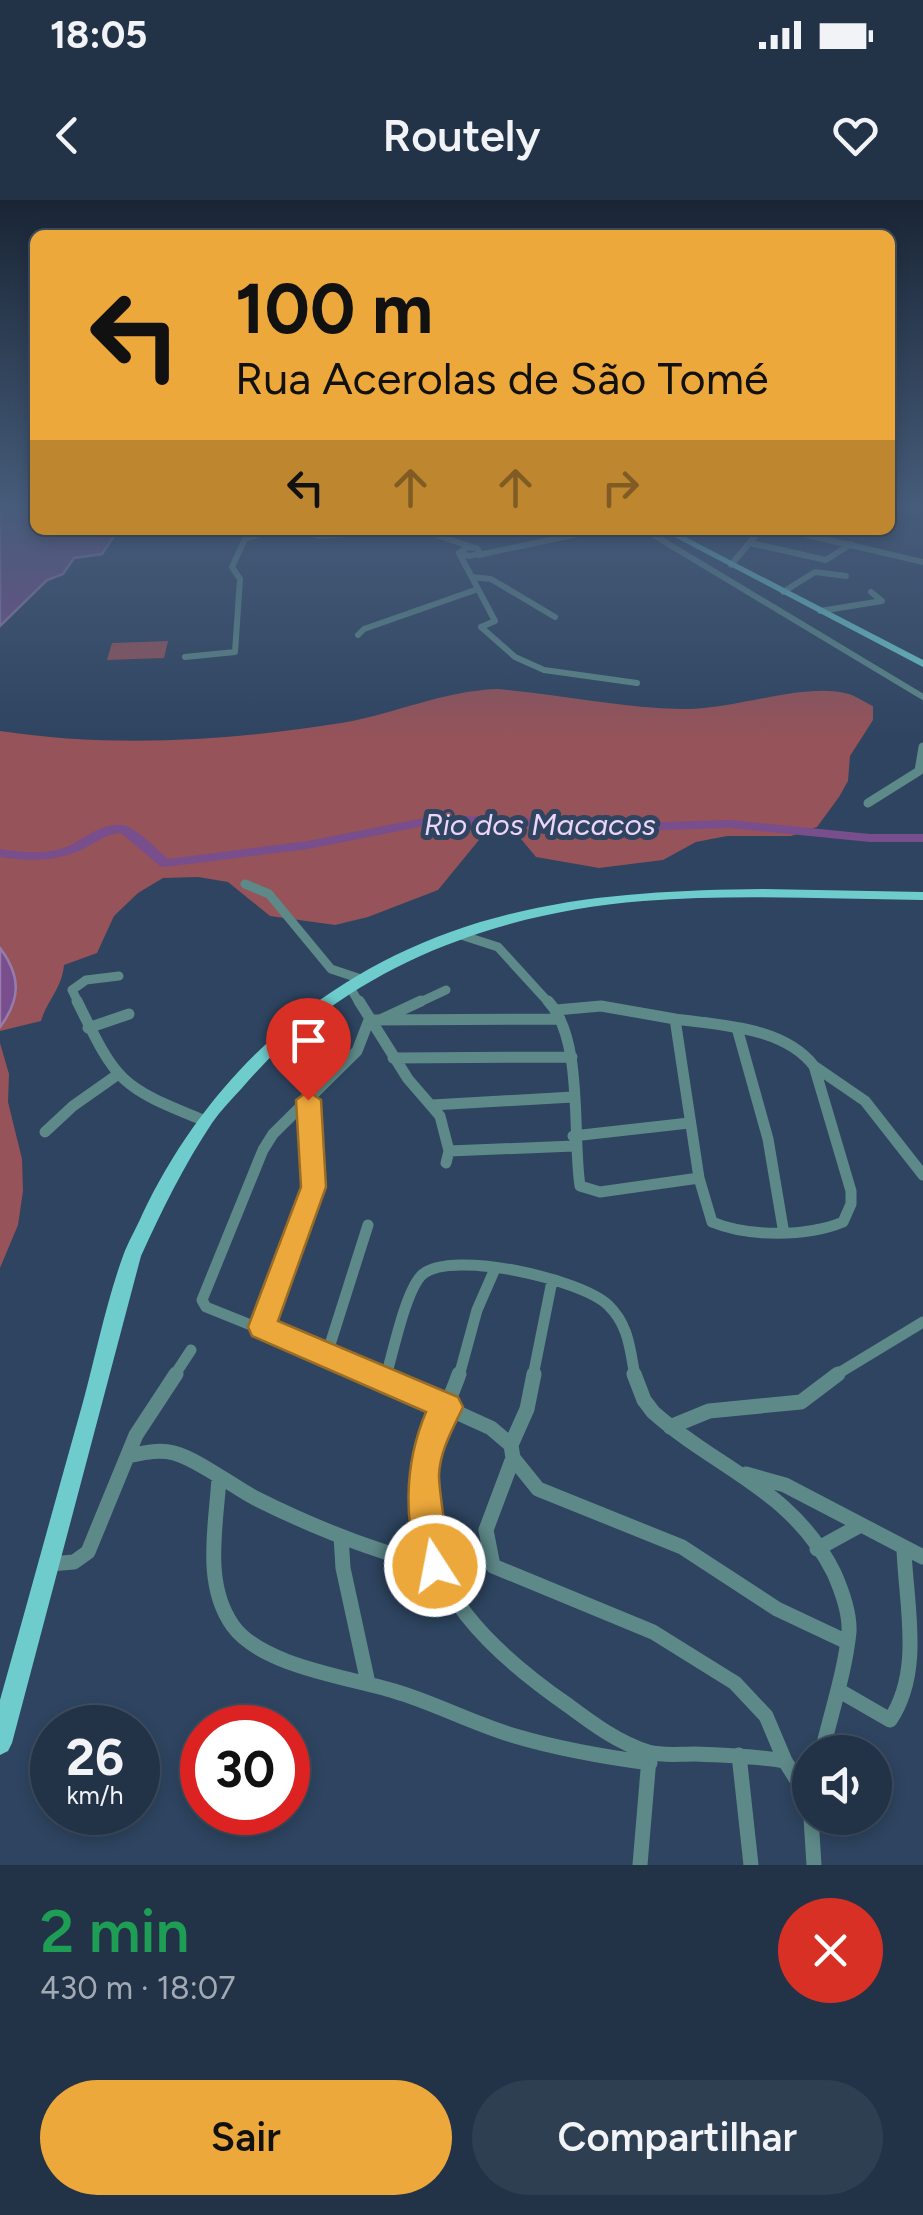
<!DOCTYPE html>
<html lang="pt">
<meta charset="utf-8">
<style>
body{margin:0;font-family:Figtree,sans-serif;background:#2e3f52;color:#f1f3f6;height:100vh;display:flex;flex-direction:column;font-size:38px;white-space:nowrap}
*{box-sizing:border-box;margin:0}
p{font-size:32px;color:#a2aab4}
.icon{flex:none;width:55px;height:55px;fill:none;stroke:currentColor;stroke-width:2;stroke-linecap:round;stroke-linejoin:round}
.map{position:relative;height:1665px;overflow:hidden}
.drawer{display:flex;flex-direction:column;background:#223348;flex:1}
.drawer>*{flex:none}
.hud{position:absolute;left:30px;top:30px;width:865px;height:305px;border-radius:15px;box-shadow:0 5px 15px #0003,0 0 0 2px #3f4e60;background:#eda83b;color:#111;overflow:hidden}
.tools{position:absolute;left:792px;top:1535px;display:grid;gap:20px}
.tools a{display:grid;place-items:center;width:100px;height:100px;border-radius:50%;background:#223348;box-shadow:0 5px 15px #0003,0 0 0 2px #3f4e60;font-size:50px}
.speed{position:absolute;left:30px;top:1505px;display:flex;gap:20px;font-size:50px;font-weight:700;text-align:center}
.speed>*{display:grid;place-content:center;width:130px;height:130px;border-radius:50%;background:#223348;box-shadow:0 5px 15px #0003,0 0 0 2px #3f4e60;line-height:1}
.speed small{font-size:25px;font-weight:400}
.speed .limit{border:15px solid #d22;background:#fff;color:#111}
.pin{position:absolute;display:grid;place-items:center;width:85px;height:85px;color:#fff;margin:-102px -42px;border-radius:50% 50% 50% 0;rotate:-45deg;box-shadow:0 0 10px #0007}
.pin .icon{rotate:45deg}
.me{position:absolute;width:110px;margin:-55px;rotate:349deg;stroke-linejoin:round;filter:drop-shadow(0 0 8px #0008)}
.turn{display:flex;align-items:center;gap:35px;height:210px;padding:0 40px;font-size:45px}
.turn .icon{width:130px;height:130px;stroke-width:2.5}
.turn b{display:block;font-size:70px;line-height:85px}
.lanes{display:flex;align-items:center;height:95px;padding:0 40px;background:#0003;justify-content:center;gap:50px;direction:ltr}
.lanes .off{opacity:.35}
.round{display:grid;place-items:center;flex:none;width:105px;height:105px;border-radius:52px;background:#2e3f52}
.overview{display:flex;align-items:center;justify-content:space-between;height:170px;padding:0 40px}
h1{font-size:60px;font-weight:600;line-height:75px;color:#1e9e55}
.primary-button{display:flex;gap:20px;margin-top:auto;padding:20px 40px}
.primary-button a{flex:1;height:115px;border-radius:60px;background:#eda83b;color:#111;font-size:40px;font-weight:600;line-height:115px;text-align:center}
.primary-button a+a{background:#2e3f52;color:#f1f3f6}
.status{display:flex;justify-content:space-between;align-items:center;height:70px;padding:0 50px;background:#223348;direction:ltr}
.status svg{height:28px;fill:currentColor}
header{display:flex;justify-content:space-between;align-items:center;height:130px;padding:0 40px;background:#223348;font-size:45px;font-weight:600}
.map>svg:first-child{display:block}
.green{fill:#965359}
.water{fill:#794e8c;stroke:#967cad;stroke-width:2.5}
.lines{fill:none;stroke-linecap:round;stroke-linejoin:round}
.river{fill:#794e8c;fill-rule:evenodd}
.minor-far3{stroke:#5d8988;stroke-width:6}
.minor-far2{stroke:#5d8988;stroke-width:9}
.minor-far1{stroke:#5d8988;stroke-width:11}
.minor{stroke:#5d8988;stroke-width:15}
.primary{fill:#6ecdcc;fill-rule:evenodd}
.route{fill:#eda83b;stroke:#9a6d26;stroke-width:2.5}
.labels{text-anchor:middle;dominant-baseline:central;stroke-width:10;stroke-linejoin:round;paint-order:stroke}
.water-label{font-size:30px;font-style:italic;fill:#edd5f8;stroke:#2e4460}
</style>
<div class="status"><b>18:05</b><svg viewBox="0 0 49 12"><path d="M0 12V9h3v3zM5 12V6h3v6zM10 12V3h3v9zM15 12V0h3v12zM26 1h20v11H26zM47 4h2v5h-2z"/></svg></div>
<header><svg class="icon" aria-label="back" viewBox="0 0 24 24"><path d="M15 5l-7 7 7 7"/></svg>Routely<svg class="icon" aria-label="heart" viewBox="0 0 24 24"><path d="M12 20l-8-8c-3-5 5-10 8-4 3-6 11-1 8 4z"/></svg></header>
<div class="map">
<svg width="923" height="1665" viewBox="0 0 923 1665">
<rect width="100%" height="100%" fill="#2e4460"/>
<path class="green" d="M168,441L164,458L107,460L112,443Z
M497,489C559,494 620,508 683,509C733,510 801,483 845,493C855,495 864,502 873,506V520L850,556L848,581L839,597L817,627L791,636H727L696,642L663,660L599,668L536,657L521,639L495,634L479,640L438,690L368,717L335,725L270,716L228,682L198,677L163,678L138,693L114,716L97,753L64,765C62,788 48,799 41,821L0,831V531C113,548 229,541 341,523C395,514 442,491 497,489Z
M0,843L9,874L8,902L22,959L23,991L18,1025L0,1068Z"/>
<path class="water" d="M0,305H35V330H118L102,354L74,358L63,374L47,380L0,426Z
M0,748C21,776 21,799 0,827Z"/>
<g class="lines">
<path class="river" d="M439,615L634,623L729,620L870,634H923V642H870L729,628L634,631L439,623L308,649L165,667L160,666L121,633C105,634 97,642 83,649C57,662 28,661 0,657V649C21,652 43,655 64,648C83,641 100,622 123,625C135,627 158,650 168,659L308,641Z"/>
<path class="minor-far3" d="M295,330L320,336L399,330
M422,330L472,347
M645,330L923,497
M786,330L923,362
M750,343L826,360L851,344
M468,347L477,348L480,353L470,356L459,353Z
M459,353L495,421L481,427
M478,355L597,330
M731,365L760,330
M472,377L491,379L555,417
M783,392L815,372L846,376
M820,411L882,401L871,392
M481,427L515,457L544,470L637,483
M358,435L364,429L478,389
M185,457L235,452L240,379L232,367L245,339L272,330"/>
<path class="minor-far2" d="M868,603L919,571L923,547
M245,684L269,694L331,769L361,779
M461,735L498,747L550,804
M349,786L360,804
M79,804L72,790L86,780L119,776
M416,804L446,790"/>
<path class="minor-far1" d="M77,801C117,882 118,886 203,920
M359,801L408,879L440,916L449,951L446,963
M548,801C584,840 572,933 580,986L600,992L699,978
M556,810L601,806L675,819
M675,819C721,825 784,827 814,866L851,991V1004L843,1022C807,1037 748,1037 712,1022L699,978Z
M378,821L421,801
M88,828L129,814
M737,828L768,939L783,1028
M393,858L572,857
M814,866L865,901L923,975
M432,905L573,897
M45,932L73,906L117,875
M573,936L689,923
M449,951L574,946
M262,1127L313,987L308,900
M327,1154L368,1025
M174,1176L191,1150
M378,1176L206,1107L202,1100L263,950L273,934L357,851L369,820L560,819
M386,1176C393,1153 406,1088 423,1074C453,1050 581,1079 608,1105C629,1125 630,1150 635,1176
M459,1176L477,1110L494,1071
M533,1176L552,1081
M834,1176L923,1122"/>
<path class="minor" d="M372,1174L491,1228L511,1245L513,1258L538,1289L682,1347L777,1409L847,1442
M459,1174C446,1213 422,1246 422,1289C420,1388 494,1454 569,1506C593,1524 619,1543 648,1552C663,1556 678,1554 694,1554C724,1555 755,1556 785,1561
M634,1174L644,1200L653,1212C717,1269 793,1290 834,1373C842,1391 850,1412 849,1432C845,1472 831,1513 822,1552
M385,1178L386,1174
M670,1227L709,1211L801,1202L838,1174
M511,1245L527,1209L534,1174
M128,1256C143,1253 158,1249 174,1253C195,1258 233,1286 255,1298C313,1327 372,1351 435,1366
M513,1258L486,1330L493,1366L653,1432L735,1483L766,1516L785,1561L810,1601
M746,1274L785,1285L923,1357
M219,1278C216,1327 203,1384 233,1426C262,1466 348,1477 394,1491C435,1503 474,1524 515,1536C559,1549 605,1557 650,1563
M341,1336L343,1368L368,1483
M817,1349L859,1326
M50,1364L74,1362L88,1352L136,1235L176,1174
M838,1490L890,1520C923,1471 906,1405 904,1350
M739,1555L751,1665
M811,1618L814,1665
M640,1665L649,1558"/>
<path class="primary" d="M661,330H672L923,460V467Z
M763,689L923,692V700C830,699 736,694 643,701C491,713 342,770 242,888C232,899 221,910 212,923C184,965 162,1010 141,1056L12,1543L8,1551L0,1555V1500C28,1401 55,1301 83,1202C96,1154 106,1103 123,1056C128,1042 136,1029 142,1015C217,857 351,749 523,711C602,693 682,690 763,689Z"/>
</g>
<linearGradient id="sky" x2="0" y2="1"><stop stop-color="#192535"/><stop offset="0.57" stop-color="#465c7a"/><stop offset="1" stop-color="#465c7a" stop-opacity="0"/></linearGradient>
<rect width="923" height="538" fill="url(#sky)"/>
<path class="route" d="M308,891L321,900L326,987L278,1121L458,1197L463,1207C453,1229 440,1250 439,1275C439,1299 453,1363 447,1378L435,1382L424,1378C402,1325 404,1264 426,1212L252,1136L248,1127L301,987L296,900Z"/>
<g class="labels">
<g class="water-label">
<text x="540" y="624">Rio dos Macacos</text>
</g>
</g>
</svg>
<div class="tools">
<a><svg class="icon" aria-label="sound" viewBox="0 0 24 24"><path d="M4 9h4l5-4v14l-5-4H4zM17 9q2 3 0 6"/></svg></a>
</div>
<div class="speed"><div>26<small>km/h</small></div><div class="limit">30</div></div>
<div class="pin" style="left:308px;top:900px;background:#d93025"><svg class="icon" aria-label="arrive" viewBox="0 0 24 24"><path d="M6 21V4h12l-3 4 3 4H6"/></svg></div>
<svg class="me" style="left:435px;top:1366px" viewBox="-20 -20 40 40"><circle r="17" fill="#eda83b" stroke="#fff" stroke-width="3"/><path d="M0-11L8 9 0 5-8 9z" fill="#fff"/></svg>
<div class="hud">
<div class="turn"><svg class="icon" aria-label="left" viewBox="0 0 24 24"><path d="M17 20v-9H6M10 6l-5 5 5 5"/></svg><div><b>100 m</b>Rua Acerolas de São Tomé</div></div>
<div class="lanes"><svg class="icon" aria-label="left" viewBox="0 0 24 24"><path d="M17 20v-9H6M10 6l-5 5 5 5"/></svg><svg class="icon off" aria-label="ahead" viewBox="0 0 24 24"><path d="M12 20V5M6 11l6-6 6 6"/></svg><svg class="icon off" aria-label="ahead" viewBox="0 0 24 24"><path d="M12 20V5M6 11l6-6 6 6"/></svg><svg class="icon off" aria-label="right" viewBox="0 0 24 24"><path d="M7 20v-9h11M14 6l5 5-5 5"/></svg></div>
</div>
</div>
<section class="drawer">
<div class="overview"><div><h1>2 min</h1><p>430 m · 18:07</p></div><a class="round" style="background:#d93025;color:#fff"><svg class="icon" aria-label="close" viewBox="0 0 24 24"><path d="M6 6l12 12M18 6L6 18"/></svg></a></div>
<div class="primary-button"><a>Sair</a><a>Compartilhar</a></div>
</section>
